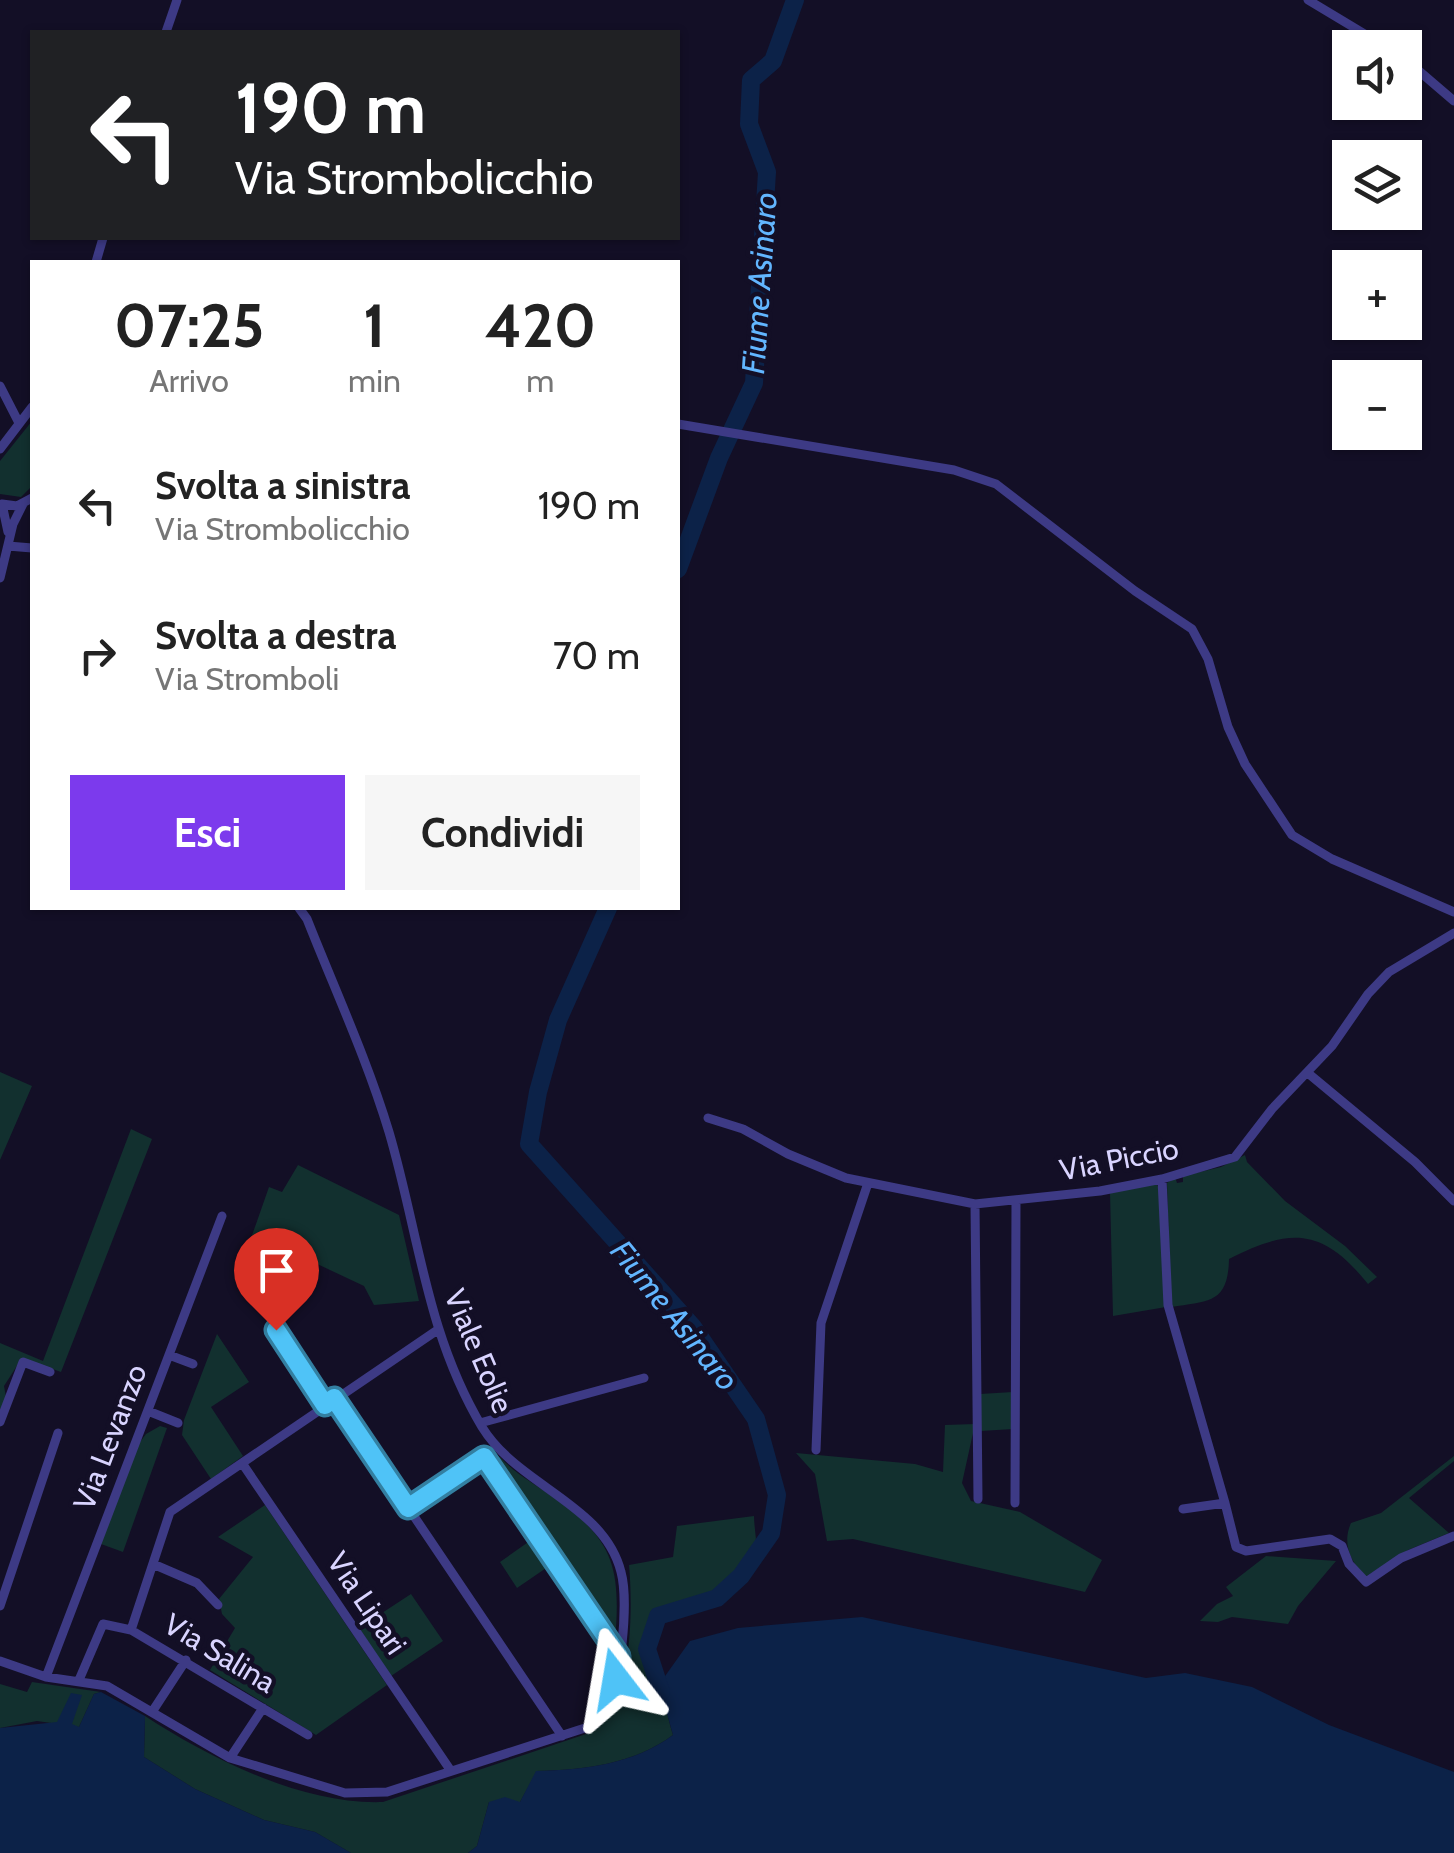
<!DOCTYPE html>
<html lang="it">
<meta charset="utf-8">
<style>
body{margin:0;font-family:Cabin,sans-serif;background:#f6f6f6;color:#222;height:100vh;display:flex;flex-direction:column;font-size:38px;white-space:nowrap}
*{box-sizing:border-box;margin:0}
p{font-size:32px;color:#767676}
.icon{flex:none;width:55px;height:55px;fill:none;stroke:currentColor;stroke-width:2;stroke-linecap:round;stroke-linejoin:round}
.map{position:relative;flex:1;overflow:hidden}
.side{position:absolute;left:30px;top:260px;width:650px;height:650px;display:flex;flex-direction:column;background:#fff;border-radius:0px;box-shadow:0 2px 8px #0004}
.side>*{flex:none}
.banner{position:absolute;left:30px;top:30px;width:650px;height:210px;border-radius:0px;box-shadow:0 2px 8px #0004;background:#202124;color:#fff;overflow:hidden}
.tools{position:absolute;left:1332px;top:30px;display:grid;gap:20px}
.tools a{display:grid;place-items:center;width:90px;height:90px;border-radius:0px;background:#fff;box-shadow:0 2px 8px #0004;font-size:50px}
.pin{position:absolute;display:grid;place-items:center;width:85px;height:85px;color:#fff;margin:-102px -42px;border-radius:50% 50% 50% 0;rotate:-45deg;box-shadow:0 0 10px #0007}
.pin .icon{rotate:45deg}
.me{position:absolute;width:110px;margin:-55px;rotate:346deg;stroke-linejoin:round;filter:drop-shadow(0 0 8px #0008)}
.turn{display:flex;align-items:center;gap:35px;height:210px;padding:0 40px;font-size:45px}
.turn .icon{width:130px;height:130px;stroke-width:2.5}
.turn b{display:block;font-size:70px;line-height:85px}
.eta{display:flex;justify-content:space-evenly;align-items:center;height:170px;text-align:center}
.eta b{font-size:60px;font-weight:800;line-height:70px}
.action{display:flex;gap:20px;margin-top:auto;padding:20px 40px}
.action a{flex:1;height:115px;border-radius:0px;background:#7c3aed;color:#fff;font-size:40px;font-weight:800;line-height:115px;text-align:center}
.action a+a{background:#f6f6f6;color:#222}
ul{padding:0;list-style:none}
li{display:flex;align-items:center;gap:30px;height:150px;padding:0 40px}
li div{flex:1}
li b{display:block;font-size:38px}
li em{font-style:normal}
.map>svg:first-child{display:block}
.green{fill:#12302f}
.water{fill:#0c2248}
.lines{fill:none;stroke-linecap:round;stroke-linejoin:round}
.river{stroke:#0c2248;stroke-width:18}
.minor{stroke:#3d3a85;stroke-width:9}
.route-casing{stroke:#337fa1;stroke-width:25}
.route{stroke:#4fc3f7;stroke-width:18}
.labels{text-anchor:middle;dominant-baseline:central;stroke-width:9;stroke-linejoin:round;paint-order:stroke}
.street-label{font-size:30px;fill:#d9d4ff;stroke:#130f26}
.water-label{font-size:32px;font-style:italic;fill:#62b6ff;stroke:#130f26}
</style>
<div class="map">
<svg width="1454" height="1853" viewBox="0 0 1454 1853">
<rect width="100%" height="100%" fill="#130f26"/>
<path class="green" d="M32,421V486L21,497L0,494V461Z
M0,1072L32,1086L0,1160Z
M131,1129L152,1139L61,1372L22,1358L4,1386L6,1397L0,1412V1343L43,1361Z
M1245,1155L1247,1162L1285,1201L1345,1246L1377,1277L1368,1284C1323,1228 1291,1227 1229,1259C1228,1303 1210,1301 1171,1307L1167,1183L1175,1177L1177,1183L1183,1182V1176L1221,1167Z
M298,1165L399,1215L419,1301L374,1305L364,1286L296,1254L291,1261L250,1241L269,1187L282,1192Z
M1156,1184L1160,1189L1166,1307L1113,1316L1110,1192Z
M217,1334L249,1382L211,1407L243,1456L211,1479L182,1435L184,1420Z
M1013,1392V1429L981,1431L980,1394Z
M975,1424L962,1483L971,1501L1020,1512L1102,1560L1085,1592L853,1539L827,1541L815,1474L796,1453L915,1464L943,1472L945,1425Z
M160,1426L167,1428L123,1552L101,1544L137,1446L146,1434Z
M1454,1456V1461L1409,1498L1449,1533L1408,1550L1365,1577C1350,1561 1342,1543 1351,1523L1381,1513Z
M500,1457C514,1473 533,1483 550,1495C615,1539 621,1568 615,1643L493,1465V1459Z
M265,1505L387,1685L316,1735L210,1670L235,1628L222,1614L219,1599L253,1557L218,1537Z
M754,1516C754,1529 759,1550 755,1563C742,1604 689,1605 659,1625C649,1653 660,1655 663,1679C664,1699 667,1715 673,1735C634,1764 585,1770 537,1771L520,1802H489L477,1846L468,1853H351L315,1832L264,1820L195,1789L144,1757L145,1716C211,1759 303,1805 383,1802L592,1732C633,1709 633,1608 629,1565L673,1557L677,1526Z
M534,1538L552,1564L517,1588L500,1562Z
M1266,1556L1336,1561L1298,1606L1288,1624L1232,1617L1218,1622L1200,1621L1217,1604L1233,1596L1226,1587Z
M411,1594L443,1641L391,1676L359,1628Z
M32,1682L101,1692L94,1694L79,1727L37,1721L0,1728V1684L27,1692Z"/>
<path class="water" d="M862,1617L1146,1678L1185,1673L1252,1687L1329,1725L1454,1772V1853H468L477,1846L489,1802L505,1797L520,1802L536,1771C585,1770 634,1764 673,1735L661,1692L663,1679L690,1641L738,1628Z
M101,1692L145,1716L144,1757L195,1789L264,1820L315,1832L351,1853H0V1728L57,1722L71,1693L82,1695L72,1724L79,1727L94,1694Z"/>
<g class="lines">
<path class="river" d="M678,569L719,458L754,383L767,172L749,124L751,80L773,61L795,0
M608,908L558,1020L538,1092L529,1144L693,1327L756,1419L777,1495L771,1533L741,1576L717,1598L658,1616L647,1649L661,1692"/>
<path class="minor" d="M1308,0L1388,48
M166,32L177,0
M1405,59L1454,101
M96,262L103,238
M0,386L19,423
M678,424L954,470L996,484L1135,591L1192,629L1208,659L1228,727L1245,764L1292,835L1332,859L1454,912
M0,449L32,407
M2,504L8,532
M2,504L17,506L32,498
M8,546L32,548
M0,578L13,524L23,504
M1309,1074L1415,1162L1454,1201
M708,1118L743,1129L788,1154L846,1178L975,1204L1100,1191L1162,1179L1235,1157L1272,1109L1332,1046L1368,994L1389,972L1454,933
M1162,1179L1168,1305L1225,1503L1183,1509
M975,1204L978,1499
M297,1269L276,1330L325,1405
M169,1355L193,1364
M335,1399L562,1736
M148,1411L178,1423
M0,1422L23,1362L50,1372
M480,1423L644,1378
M816,1450L821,1323L868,1183
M484,1457L619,1656
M242,1463L451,1771
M1015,1503L1016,1201
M1225,1503L1236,1547L1246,1551L1330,1539L1342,1546L1349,1564L1366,1582L1401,1558L1454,1536
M408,1508L486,1456
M153,1564L197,1583L218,1605
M0,1606L58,1433
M131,1630L170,1512L436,1331
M0,1661L46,1677L107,1686L230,1758L345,1793L387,1792L588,1727C595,1724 601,1720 605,1713C621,1688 629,1601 621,1572C604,1504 518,1486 482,1427C426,1333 419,1234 389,1132C367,1059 335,990 307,919L299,908
M46,1677L222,1216
M79,1680L103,1624L131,1630L308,1735
M152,1712L186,1660
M230,1758L263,1708"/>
</g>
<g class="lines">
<defs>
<path id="route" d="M276,1330L325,1405L334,1398L408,1508L484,1457L619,1656L616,1679"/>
</defs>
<use href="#route" class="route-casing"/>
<use href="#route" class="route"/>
</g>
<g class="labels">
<g class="street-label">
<text transform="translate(1119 1159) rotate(-11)">Via Piccio</text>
<text transform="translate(479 1351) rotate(67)">Viale Eolie</text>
<text transform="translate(110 1437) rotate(-69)">Via Levanzo</text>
<text transform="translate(367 1603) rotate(56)">Via Lipari</text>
<text transform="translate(220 1653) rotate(31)">Via Salina</text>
</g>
<g class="water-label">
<text transform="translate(759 283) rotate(-86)">Fiume Asinaro</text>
<text transform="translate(675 1315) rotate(51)">Fiume Asinaro</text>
</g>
</g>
</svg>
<div class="tools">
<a><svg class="icon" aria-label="sound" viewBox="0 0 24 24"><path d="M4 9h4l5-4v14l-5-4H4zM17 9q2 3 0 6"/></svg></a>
<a><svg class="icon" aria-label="layers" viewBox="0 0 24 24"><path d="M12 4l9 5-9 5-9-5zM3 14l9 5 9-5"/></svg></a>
<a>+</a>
<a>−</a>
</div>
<div class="pin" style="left:276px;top:1330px;background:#d93025"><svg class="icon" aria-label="arrive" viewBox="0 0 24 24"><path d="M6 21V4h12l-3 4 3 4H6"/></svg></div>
<svg class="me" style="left:616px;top:1679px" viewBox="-20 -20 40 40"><path d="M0-17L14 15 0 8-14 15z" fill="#4fc3f7" stroke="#fff" stroke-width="4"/></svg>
<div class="banner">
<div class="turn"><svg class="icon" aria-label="left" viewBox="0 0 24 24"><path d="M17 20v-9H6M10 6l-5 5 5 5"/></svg><div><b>190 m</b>Via Strombolicchio</div></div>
</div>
<section class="side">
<div class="eta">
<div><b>07:25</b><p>Arrivo</p></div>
<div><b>1</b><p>min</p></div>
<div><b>420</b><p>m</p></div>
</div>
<ul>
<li><svg class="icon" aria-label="left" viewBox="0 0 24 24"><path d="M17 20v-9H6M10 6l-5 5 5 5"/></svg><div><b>Svolta a sinistra</b><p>Via Strombolicchio</p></div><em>190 m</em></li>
<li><svg class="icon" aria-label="right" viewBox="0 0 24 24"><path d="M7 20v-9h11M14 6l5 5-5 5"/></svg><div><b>Svolta a destra</b><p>Via Stromboli</p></div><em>70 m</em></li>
</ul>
<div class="action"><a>Esci</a><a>Condividi</a></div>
</section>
</div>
